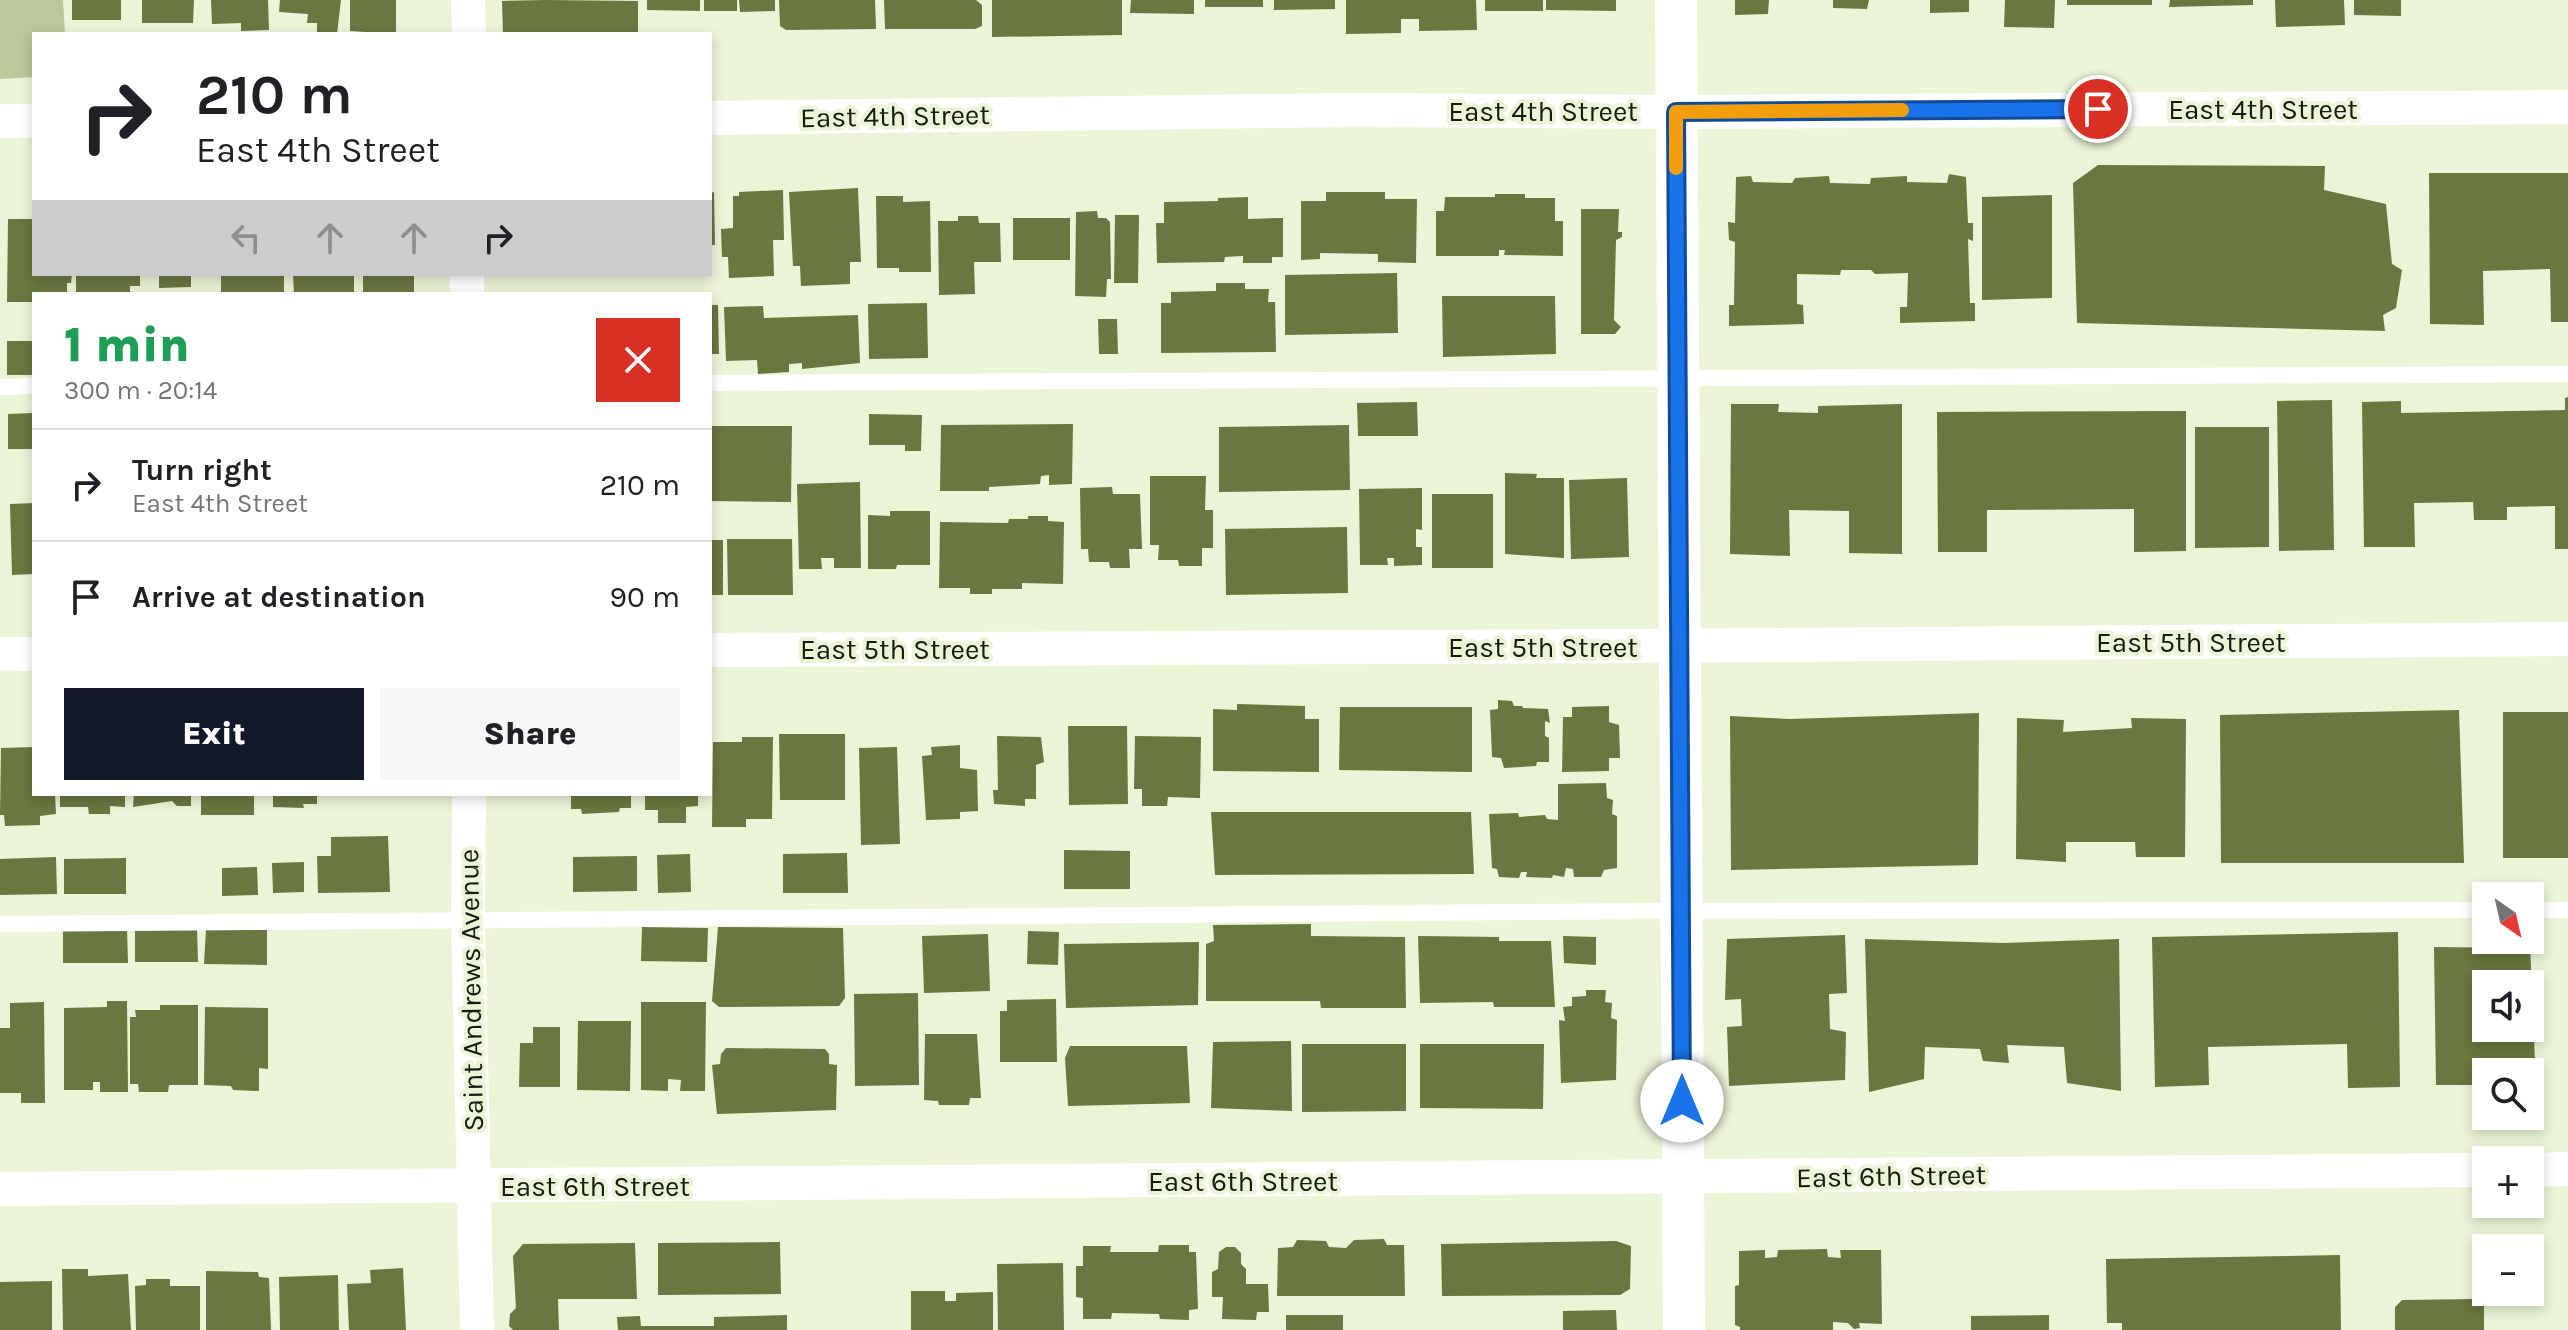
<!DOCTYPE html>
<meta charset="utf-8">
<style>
body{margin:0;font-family:Karla,sans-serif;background:#f6f6f6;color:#202124;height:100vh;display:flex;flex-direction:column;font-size:30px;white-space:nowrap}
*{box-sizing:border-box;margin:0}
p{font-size:26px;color:#757577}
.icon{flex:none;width:44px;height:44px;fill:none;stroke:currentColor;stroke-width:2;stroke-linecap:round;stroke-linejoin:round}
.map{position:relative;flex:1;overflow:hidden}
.drawer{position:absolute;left:32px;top:292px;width:680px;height:504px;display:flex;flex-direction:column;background:#fff;border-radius:0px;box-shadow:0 4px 12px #0003}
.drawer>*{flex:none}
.guide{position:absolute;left:32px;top:32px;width:680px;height:244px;border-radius:0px;box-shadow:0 4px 12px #0003;background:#fff;color:#202124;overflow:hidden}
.needle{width:52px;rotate:146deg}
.controls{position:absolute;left:2472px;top:882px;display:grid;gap:16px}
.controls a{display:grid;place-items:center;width:72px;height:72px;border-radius:0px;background:#fff;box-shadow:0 4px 12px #0003;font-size:40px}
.pin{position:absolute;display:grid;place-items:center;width:68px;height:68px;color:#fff;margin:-34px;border:4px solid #fff;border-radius:50%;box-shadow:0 2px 8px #0007}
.me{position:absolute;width:88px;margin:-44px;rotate:0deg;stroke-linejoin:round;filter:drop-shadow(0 0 6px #0008)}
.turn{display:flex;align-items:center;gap:28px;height:168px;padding:0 32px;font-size:36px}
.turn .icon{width:104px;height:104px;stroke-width:2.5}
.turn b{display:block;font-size:56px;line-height:68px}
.lanes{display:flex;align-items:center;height:76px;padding:0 32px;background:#0003;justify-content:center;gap:40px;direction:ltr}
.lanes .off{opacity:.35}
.round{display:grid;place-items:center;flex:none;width:84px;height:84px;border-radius:0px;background:#f6f6f6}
.headline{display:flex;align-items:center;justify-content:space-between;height:136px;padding:0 32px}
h1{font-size:48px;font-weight:800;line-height:60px;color:#1e9e55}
.button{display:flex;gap:16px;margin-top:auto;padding:16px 32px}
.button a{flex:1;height:92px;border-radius:0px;background:#111827;color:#fff;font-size:32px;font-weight:800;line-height:92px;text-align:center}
.button a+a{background:#f6f6f6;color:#202124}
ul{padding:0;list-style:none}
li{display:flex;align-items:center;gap:24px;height:112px;padding:0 32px;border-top:2px solid #e0e0e0}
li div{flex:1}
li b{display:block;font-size:30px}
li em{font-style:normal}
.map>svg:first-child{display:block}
.green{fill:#bbc89c}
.building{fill:#697740}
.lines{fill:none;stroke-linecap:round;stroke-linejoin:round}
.service{stroke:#fff;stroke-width:16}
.minor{stroke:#fff;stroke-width:34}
.tertiary{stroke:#fff;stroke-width:42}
.route-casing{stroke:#114b97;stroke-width:20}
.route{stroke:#1a73e8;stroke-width:14}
.slow{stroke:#f59e0b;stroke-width:14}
.labels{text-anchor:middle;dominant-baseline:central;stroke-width:8;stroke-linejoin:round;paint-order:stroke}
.street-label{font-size:28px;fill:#171a10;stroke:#ebf4d7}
</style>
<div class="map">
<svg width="2568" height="1330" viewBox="0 0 2568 1330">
<rect width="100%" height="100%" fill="#ebf4d7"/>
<path class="green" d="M0,0H63L65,34H34V77L0,79Z"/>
<path class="building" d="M72,0H121V20H72Z
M142,0H194L193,23H142Z
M211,0H268L269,30L241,31V23L212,24Z
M280,0H341L337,34H317V23H307L308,14L279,12Z
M350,0H396V34L350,31Z
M545,0L638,1V34H503L502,1Z
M647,0H700V11L647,10Z
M704,0H737V11H704Z
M739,0H775V11L740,12Z
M779,0H875L876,29L786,30L780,26Z
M884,0H976L982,5V26L975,29H885Z
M992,0H1122V35L992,37Z
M1131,0H1194V14L1130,13Z
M1205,0H1263V7H1205Z
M1274,0H1335V9L1274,10Z
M1346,0H1476L1477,30L1419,31V19H1401V33L1346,34Z
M1485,0H1543V11H1485Z
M1546,0H1616V11L1546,10Z
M1735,0H1769L1768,14L1735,15Z
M1833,0H1869L1867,9L1833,8Z
M1930,0H1969V12L1930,13Z
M2005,0H2055L2054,28L2004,27Z
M2067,0H2152V5H2067Z
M2170,0H2253V5L2169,7Z
M2275,0H2344L2345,25L2276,27Z
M2354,0H2401V16L2354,15Z
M2098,165L2325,166L2324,190L2386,204L2392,264L2402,270L2396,308L2383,315L2385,331L2077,323L2073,183Z
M2429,173H2568V322H2551L2550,269L2483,271L2484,325L2430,324Z
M1949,174L1966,177L1968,223H1973V241L1968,239L1970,303H1975V321L1900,323V307H1907L1908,273L1875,274L1871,270H1841L1840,275L1797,274V304L1803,305L1804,324L1729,326V305H1734L1735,242L1729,240L1728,222L1735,223L1736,177L1751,176L1753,182L1792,183L1795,178L1829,176L1830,183L1870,184L1871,178L1907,176V182L1947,183Z
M858,188L861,262H850V284L801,286L800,266H793L789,192Z
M783,190L784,240H773L774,276L729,278L728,257H722L721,229L733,228V196H739V192Z
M714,192L715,245H710V193Z
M1326,192H1385V199H1417L1416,263L1378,262V254L1320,253V259L1301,260V201H1326Z
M1495,194H1525V198H1555V221H1563V256L1504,255L1505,250H1499V256H1436V211H1444L1445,197H1495Z
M2052,195V298L1982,300V197Z
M876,196H903V202L930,201L931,272H899V268H877Z
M1248,197V219L1283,218V257H1272V263H1243V256L1225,257L1224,262L1157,263L1156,223H1164V202L1218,201V198Z
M1581,209H1619L1618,232H1622V237L1616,240L1614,320L1621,327L1615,334H1581Z
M1097,211L1098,218H1106L1110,222L1111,279H1107L1106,297L1075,296L1076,212Z
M1115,215H1139L1138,283H1114Z
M958,216H978L979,223H1000L1001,262H974L975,294L939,295L938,221H958Z
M1013,218H1070V260H1013Z
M8,219H34V274H72L71,283H67V294H34V302H7Z
M1397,273L1398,333L1285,335V275Z
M76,274H140V286H130V294H76Z
M159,274H191V287L159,288Z
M221,274H284V294H221Z
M293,274H354V294H294Z
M363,274H414V294H363Z
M1216,283H1245V289H1269L1268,302H1275L1276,352L1161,353V303H1171V292L1216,291Z
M1442,296H1555L1556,354L1443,357Z
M927,303L928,358L869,359L868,304Z
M710,305H718L719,354H710Z
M763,306L764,318L858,315L860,363L802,369V363L789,364V372L758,374L757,360L726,361L724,307Z
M1098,319H1117L1118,354H1099Z
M7,341H34V375H7Z
M2568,397V549H2555V506L2507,507V520H2474L2473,502L2414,503L2415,547H2364L2362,402L2401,401V413L2565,410V398Z
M2332,400L2334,550L2279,551L2277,401Z
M1417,402L1418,436H1358L1357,403Z
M1731,404H1779L1778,412L1818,413V406L1902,404V554L1849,553V511L1789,510L1790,556L1730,554Z
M2186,411V551L2134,552V509L1987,510V552H1938L1937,412Z
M34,413V449H8V414Z
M869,414L922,415L921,451H905V445H869Z
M1073,424L1072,484L1049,485V475L1041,476L1040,484L989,487V491H940L941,425Z
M1349,425L1350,490L1219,492V427Z
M710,426H792L791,502L710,501Z
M2195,427H2269V547L2195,548Z
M1505,473L1537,474L1536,478H1564V558L1505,554Z
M1150,476H1206L1205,510H1213V548H1202V566H1179L1178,560H1158L1159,545H1150Z
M1627,478L1629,557L1571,559L1569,480Z
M860,482L861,568H834V558H821L822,569H799L797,484Z
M1112,487L1113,494H1140L1142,549H1129L1130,568H1110L1109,562H1089L1088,549H1081L1080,488Z
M1422,488V530L1416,529V547H1422V565L1394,566V558H1387L1388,565H1360L1359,489Z
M1432,494H1493V568H1432Z
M34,503V574L12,575L10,504Z
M890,511H930V565H897L896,569H868V515L890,516Z
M1028,516H1048V521L1064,522L1063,584L1022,583V589H992V594H970V588H939L940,522L1008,523L1009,519H1028Z
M1347,527L1348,593L1226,595L1225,529Z
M727,539H792L793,595H728Z
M710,540H723V595H710Z
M1498,700L1512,701L1514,706H1522L1523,708L1548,709L1550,723L1545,721V736L1549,738V762H1537L1536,766L1504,768L1501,758L1492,757L1490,710L1498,709Z
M1237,704L1305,706V719H1319V772L1213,771V709L1237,710Z
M1609,706V722L1619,725L1620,758H1609V771L1562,772L1563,717H1572V707Z
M1340,707H1472V772L1339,770Z
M2459,710L2464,863H2221L2220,715Z
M2503,712H2568V858H2503Z
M1979,713L1978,865L1731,870L1730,716L1790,719Z
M2017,718L2064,720L2063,732L2132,728L2131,718L2186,719L2185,857H2136L2135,842H2066V862L2016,859Z
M1068,726H1127L1128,804L1069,805Z
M779,734H845V800H780Z
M997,736L1041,737L1044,762L1036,765V799H1025V806L994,804L993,790H998Z
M1135,736L1201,737L1200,798L1168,797L1167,806H1142V789H1134Z
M742,737H773L772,819H746V827H712L713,742H742Z
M960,745V768L977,770L978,811L960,812V819L926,820L922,756L932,755L931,747Z
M34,747V794H55L56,814L40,816V825L5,826L4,815H0L1,748Z
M897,747L900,844L861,845L859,748Z
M1606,783L1607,798L1613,800L1612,814L1617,816V868L1604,870L1601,877H1574L1573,869L1566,868L1564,877L1553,875L1552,878L1526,877L1527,872H1521L1519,878L1499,877L1497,869L1492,868L1489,814L1518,813L1519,817L1545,815L1547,819L1558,820V784Z
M60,794H125V807L110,806V814H89L88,807H60Z
M134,794H191V806H177L172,801L133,807Z
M201,794H254V815H201Z
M273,794H317V804H303L304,808L273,807Z
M571,794H631V808H620L619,812L582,814L581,809H571Z
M645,794H698V806L686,807V823H658V810H645Z
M1211,812H1471L1474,874L1215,875Z
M388,836L390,892L318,893L317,856H331V837Z
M1064,850L1130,851V889H1064Z
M847,853L848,893H783V854Z
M690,854L691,892L658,893L657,855Z
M637,856V891L573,892V857Z
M56,857L57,894L0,895V859Z
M126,858V894H64V859Z
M304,862V892L273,893L272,863Z
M257,867L258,895L222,896V868Z
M1311,924V936L1405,937L1406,1008H1321L1320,1001H1206V944L1214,941L1213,925Z
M197,927L198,962H135V928Z
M642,927L708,928L707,962L641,961Z
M718,927L843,928L845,998L839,1006L719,1007L712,1001Z
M63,929H127L128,963H63Z
M206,929H267V965L204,964Z
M1028,931L1059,932L1058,965L1027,964Z
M2398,932L2400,1087L2348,1088L2347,1044L2208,1047L2209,1085L2155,1087L2152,937Z
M988,934L990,991L924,993L922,936Z
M1845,935L1847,993L1829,994L1830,1029L1846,1032L1845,1080L1729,1086L1727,1027L1742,1026L1741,999L1725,1000L1727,939Z
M1418,936L1499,937V941H1551L1555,1007H1494L1493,1002L1420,1003Z
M1563,936L1596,937V965L1564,963Z
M1865,939L2003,943L2119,939L2121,1091L2067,1083L2064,1047L2007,1045L2009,1063L1983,1061L1980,1049L1925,1047L1924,1079L1869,1092Z
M1199,942L1198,1005L1066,1008L1064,944Z
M2434,947L2530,948L2532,984H2486V1028H2530V990H2532L2536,1086H2530V1072H2486V1085H2436Z
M1586,990H1606L1605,1002L1612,1003L1611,1018L1617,1020L1616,1080L1561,1083L1559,1020L1565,1021L1563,1007L1572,1006V997L1586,996Z
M918,993L919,1085L855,1086L854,994Z
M1056,999L1057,1062H1000V1011H1007V1000Z
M107,1001H127L128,1092H100V1082H93V1090H64V1008L107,1007Z
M44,1002L45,1103H21V1093H0V1028H10V1003Z
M641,1002H706L705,1091H680L681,1080L668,1079V1091L641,1090Z
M160,1005H198V1085H169L168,1092H139L138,1084H130V1017H136L135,1010H160Z
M205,1007L268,1008V1069L259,1068V1091L233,1090L231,1086L204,1085Z
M578,1021H631L630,1091L577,1090Z
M533,1027H560V1087H519L520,1043H533Z
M925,1034H977L981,1098H970L969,1105H939L938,1101L924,1100Z
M1291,1041L1292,1111L1211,1108L1213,1042Z
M1302,1044H1406V1111L1302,1112Z
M1420,1044H1544L1543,1109L1420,1108Z
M1070,1046H1187L1190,1103L1068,1106L1065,1058Z
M726,1048L825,1049L829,1054V1064L837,1065L836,1110L717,1114L712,1065L720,1064L721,1054Z
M1384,1239L1387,1245H1404L1405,1296H1277L1278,1248L1293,1247L1297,1240L1326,1241L1329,1247L1346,1248L1354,1240Z
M1616,1241L1631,1246L1630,1289L1620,1295L1442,1296L1441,1244Z
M780,1242L781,1294L658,1295V1243Z
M635,1243L637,1299H558L559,1330H513L509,1326L510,1314L516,1308L513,1256L523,1244Z
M1159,1245H1189V1252H1196L1198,1309L1189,1310V1320L1160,1319L1159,1314L1112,1313L1111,1319H1083V1298L1076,1297V1266H1083V1246H1111L1110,1252H1158Z
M1226,1247H1235L1241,1253V1264L1246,1269V1284H1268L1269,1312H1257L1256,1320L1222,1319L1223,1297H1212V1272L1218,1269L1219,1252Z
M1827,1249L1828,1257L1841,1258L1840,1250H1881L1882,1324L1859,1323L1860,1328L1854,1329L1848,1323L1833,1322V1330H1740V1327L1735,1325V1286L1739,1285V1251L1765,1250V1258L1777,1257L1778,1250Z
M2340,1255L2341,1330H2122V1323H2107L2106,1259Z
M1063,1263L1064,1330H998L997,1264Z
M403,1268L406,1330H349L347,1284L371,1283L370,1270Z
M62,1269H88V1276L128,1274L131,1330H63Z
M206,1271L258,1272L259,1277L269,1278L271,1330H206Z
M338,1275L339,1330H280L279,1277Z
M146,1279H170V1286H200V1330H136L135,1286L146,1285Z
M52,1281V1330H0V1282Z
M911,1291H945V1301H956V1293L993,1292V1330H911Z
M2476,1299L2484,1306V1330H2395V1307L2402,1300Z
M1616,1310L1617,1330H1563V1311Z
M787,1315V1330H618L617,1317L640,1316L641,1326H714V1317Z
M1286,1315H1343V1330H1286Z
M2049,1315V1330H1971V1316Z"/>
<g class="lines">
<path class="service" d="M710,383L2568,374
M0,387L34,386
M2530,910H2568
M0,924L1649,911L2486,910"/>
<path class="minor" d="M468,0L469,34
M710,118L1353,110L1676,112L2568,107
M0,121H34
M467,294V274
M710,650L1640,646L2568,639
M0,654H34
M469,794L468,921L477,1330
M2530,1170L2568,1169
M0,1189L2486,1170"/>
<path class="tertiary" d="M1676,0L1684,1330"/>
</g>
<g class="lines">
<defs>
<path id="route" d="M1682,1101L1676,112L2098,109"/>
</defs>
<use href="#route" class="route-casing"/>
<use href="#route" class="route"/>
<path class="slow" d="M1676,168V112L1902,110"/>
</g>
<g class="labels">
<g class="street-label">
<text x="2263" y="109">East 4th Street</text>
<text x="1543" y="111">East 4th Street</text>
<text transform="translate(895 116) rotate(-1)">East 4th Street</text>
<text x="2191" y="642">East 5th Street</text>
<text x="1543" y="647">East 5th Street</text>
<text x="895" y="649">East 5th Street</text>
<text transform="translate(471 990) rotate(-91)">Saint Andrews Avenue</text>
<text transform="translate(1891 1176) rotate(-1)">East 6th Street</text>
<text x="1243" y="1181">East 6th Street</text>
<text x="595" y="1186">East 6th Street</text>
</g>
</g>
</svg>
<div class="controls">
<a><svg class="needle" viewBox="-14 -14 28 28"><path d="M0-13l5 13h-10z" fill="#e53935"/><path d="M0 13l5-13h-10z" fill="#757577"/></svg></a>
<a><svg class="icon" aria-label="sound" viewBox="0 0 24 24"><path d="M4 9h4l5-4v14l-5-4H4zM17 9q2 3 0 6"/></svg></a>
<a><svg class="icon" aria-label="search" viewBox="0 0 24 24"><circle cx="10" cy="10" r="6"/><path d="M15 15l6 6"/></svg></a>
<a>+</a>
<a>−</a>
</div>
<div class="pin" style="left:2098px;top:109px;background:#d93025"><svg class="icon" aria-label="arrive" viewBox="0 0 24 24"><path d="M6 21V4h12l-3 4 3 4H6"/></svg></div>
<svg class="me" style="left:1682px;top:1101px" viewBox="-20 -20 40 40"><circle r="19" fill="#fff"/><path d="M0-13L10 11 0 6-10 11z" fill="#1a73e8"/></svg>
<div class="guide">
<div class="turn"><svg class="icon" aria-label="right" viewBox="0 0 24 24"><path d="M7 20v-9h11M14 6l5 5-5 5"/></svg><div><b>210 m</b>East 4th Street</div></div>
<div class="lanes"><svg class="icon off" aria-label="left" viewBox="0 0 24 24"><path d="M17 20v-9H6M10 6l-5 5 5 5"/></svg><svg class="icon off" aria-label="ahead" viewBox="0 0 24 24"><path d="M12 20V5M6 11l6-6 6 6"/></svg><svg class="icon off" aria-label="ahead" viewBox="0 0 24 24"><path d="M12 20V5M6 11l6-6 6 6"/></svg><svg class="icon" aria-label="right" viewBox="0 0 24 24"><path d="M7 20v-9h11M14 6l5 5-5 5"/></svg></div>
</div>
<section class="drawer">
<div class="headline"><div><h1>1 min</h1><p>300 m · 20:14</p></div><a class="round" style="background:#d93025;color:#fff"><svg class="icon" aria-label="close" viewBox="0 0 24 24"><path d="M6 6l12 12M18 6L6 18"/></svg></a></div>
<ul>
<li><svg class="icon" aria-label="right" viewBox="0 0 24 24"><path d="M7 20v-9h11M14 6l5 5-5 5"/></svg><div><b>Turn right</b><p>East 4th Street</p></div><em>210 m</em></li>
<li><svg class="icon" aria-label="arrive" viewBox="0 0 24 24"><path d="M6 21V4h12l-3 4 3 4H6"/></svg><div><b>Arrive at destination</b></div><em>90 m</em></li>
</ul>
<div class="button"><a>Exit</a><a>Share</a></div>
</section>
</div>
